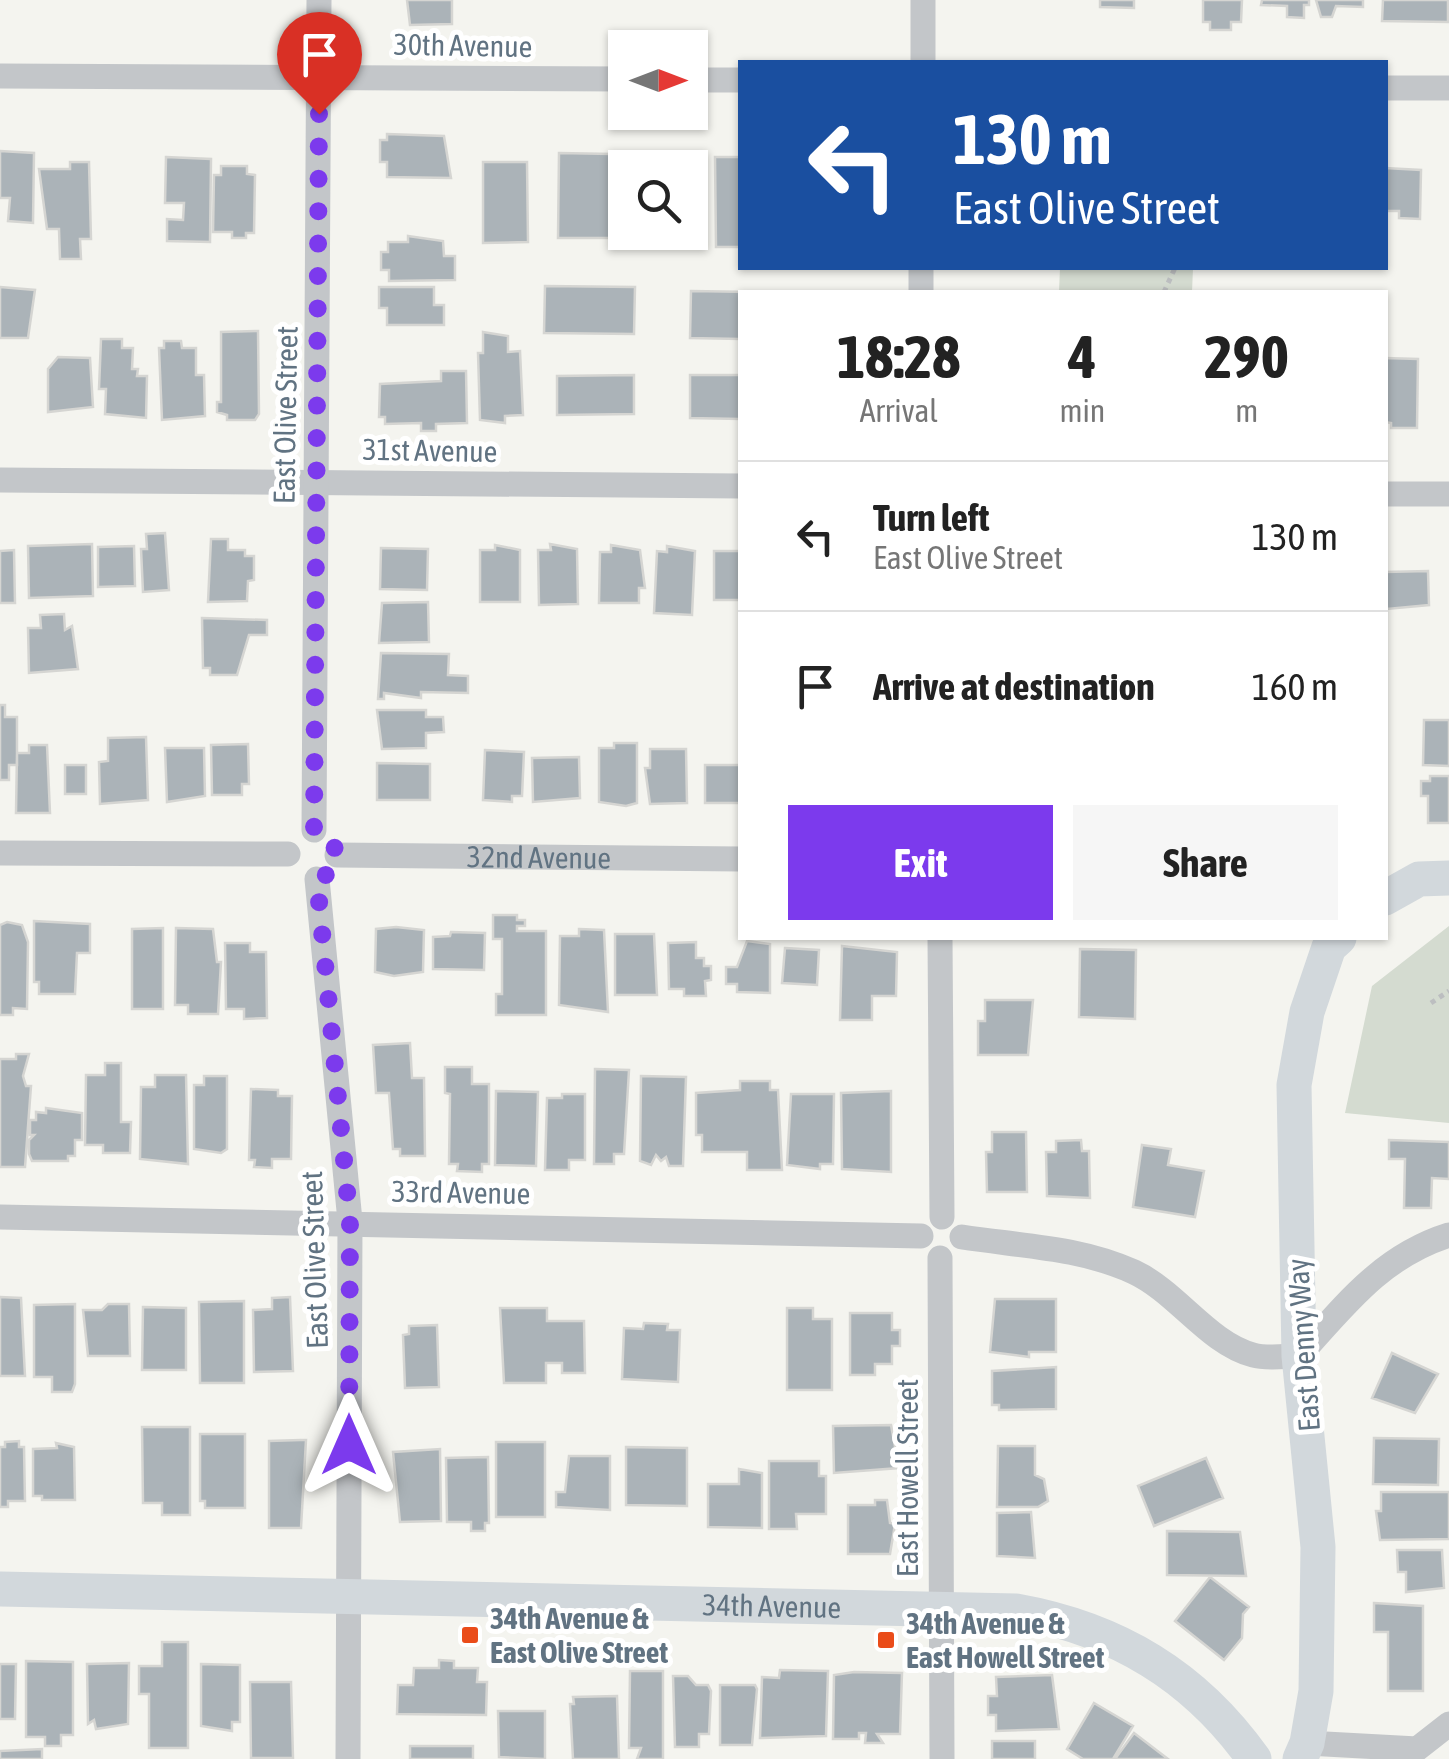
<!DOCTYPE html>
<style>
body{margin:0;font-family:"Asap Condensed",sans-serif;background:#f6f6f6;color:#222;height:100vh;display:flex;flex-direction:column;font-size:38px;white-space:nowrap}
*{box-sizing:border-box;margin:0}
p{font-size:32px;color:#767676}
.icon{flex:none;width:55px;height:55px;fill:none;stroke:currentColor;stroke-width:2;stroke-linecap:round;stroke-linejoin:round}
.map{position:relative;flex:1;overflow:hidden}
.details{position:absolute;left:738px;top:290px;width:650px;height:650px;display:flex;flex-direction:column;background:#fff;border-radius:0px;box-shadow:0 2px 8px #0004}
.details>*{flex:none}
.hud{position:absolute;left:738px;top:60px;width:650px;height:210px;border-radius:0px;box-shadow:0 2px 8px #0004;background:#1a4fa0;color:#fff;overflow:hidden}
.needle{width:65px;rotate:90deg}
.controls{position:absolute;left:608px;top:30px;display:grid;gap:20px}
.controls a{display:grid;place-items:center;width:100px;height:100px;border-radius:0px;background:#fff;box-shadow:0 2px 8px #0004;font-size:50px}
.pin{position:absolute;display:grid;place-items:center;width:85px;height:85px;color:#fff;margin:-102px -42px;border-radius:50% 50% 50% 0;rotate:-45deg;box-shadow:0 0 10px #0007}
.pin .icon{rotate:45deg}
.me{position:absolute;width:110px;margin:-55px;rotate:0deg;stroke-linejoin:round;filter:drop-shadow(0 0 8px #0008)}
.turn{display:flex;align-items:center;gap:35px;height:210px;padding:0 50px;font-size:45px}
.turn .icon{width:130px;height:130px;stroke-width:2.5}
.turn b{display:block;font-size:70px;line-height:85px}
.eta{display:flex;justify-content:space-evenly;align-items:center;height:170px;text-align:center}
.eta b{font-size:60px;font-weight:700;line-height:70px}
.primary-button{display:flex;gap:20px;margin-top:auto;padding:20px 50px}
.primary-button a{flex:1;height:115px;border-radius:0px;background:#7c3aed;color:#fff;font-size:40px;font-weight:700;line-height:115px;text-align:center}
.primary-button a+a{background:#f6f6f6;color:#222}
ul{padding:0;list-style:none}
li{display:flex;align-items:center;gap:30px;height:150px;padding:0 50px;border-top:2px solid #e0e0e0}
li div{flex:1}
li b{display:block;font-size:38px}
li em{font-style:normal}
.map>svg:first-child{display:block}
.green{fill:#d4dbd0}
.building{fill:#abb3b8;stroke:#d5d5d2;stroke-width:2.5}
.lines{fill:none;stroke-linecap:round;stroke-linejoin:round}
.path{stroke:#bcbec0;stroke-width:5;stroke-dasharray:5 5;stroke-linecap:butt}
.street{stroke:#c3c6c9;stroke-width:25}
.secondary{stroke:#d2d8dc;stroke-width:35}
.route{stroke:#7c3aed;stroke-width:18;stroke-dasharray:0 32.4}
.poi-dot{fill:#ea4c19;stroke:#fff;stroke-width:4}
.labels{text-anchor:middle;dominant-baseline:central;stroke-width:10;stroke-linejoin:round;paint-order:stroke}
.street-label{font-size:30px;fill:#617382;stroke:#fff}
.poi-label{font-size:30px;font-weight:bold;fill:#617382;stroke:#fff;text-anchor:start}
</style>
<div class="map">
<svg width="1449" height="1759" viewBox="0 0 1449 1759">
<rect width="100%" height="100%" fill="#f4f4ef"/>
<path class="green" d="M1060,268H1193L1192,292H1059Z
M1449,926V1123L1345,1113L1372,986Z"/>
<path class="building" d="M407,0H452V24L410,25Z
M1100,0H1134V8L1100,7Z
M1203,0H1242L1241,22H1231V30H1210V22H1203Z
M1262,0H1309V5H1304V18L1287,17V6L1261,5Z
M1316,0H1363V7L1336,6L1332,17H1321Z
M1383,0H1448V22L1382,21Z
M387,134L444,136L451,178L387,177V162H380V140H387Z
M0,151L34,153L33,223L8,221L10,198H0Z
M559,153L612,154V238H558Z
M657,154H697V245H654V232H690V168H657Z
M166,157L211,159L210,242L167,241V219L183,220L184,203H165Z
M715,157H740V247H716Z
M70,162H89L91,239H80L81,259H60L59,229H47L39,169H70Z
M483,162H527L528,242L483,243Z
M221,166H247V174L255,175L254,233H246V238H232V232H213L214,175H221Z
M1385,168L1421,170L1420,219L1399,218V211H1385Z
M408,236L443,241L444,256H455V280L389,281V270H381V252H388V242H408Z
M545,286L635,287L634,334L544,333Z
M0,287L35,290L28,338H0Z
M379,287H434V305H444V325H387V308H379Z
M691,291L754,292H740V339L690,338Z
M258,331L259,414L255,420H227V415L217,412V402H221V332Z
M483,332L508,336V352L520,351L523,415L505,416V423L480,420L478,353H483Z
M101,339H122V348H133L132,369H138L137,376H147L146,418L105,414L106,389H99Z
M164,341H181L182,348H196V375H204L205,416L162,420L159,348H164Z
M58,357L90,358L93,407L48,412V369Z
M1385,358L1418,359L1417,428H1391V423L1385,422Z
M441,371H466L467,423L436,424V431H421V423L385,424V417H379L380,384L441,381Z
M634,375V414L557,415V376Z
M690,375H740V419L690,418Z
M165,533L169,590L143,592L141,549H147L146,534Z
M211,539H228V550H245V556H254V580L248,581L247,601L208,602Z
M92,544L93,596L29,598L28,546Z
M550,544L577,549L578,604L539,605L538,550H551Z
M495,545L520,550V602H480V550H495Z
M611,545L640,550L645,588H639V603H599L600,552H611Z
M134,546L135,586L98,587V547Z
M667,546L695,551L692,615L654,613L657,551L667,552Z
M381,548L428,549L427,590L380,589Z
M14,550L15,603H0V551Z
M714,551H740V600H714Z
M1428,571L1429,605L1387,609L1385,572Z
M428,602L429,642L379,643L382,603Z
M64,614L65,630L72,626L78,669L29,673L28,628H41L40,615Z
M202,618L267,620V635H249L237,675H210V668H203Z
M381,653L449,654L448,675L468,676V693L421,692V698L384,693V699H378Z
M0,705H5V717H17V765H9V780H0Z
M377,710H426V717H443L444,732L426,733V748L382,749Z
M1424,720H1449V766L1423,765Z
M146,737L148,800L100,804L99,762L108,761V738Z
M614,743H637V803L626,806L599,802V748H614Z
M248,744L249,784H242V795H212L211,745Z
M29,745H47L50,813H16L17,753H29Z
M165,748H204L205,796L167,802Z
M650,749H686L687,803L650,804L645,768H650Z
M485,750L524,752L522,796H512V802L483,800Z
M579,757L580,798L533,802L532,758Z
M377,763L430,764V800H377Z
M65,765H86V794H65Z
M705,765H740V803H705Z
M1430,776H1449V823H1428V796H1421V781H1430Z
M493,915H517V920H525V926H517V931H546V1015H496V994H502V939H493Z
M34,921L90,924V953H77L75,994H39V982H34Z
M7,922L22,925L28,942L27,1009L13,1008V1015H0V925Z
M396,927L424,930L423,972L394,976L375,972L376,929Z
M163,928V1009H132V929Z
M176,928L213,929L217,962H221L218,1014H188V1005H175Z
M579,929L604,930L608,1012L559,1005L560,936H579Z
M451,932L485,933L484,970L433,969V937L450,936Z
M615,934H654L657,995H615Z
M747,941L770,944V993L737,992V984H726V967H737Z
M696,942V958H704V966H711V980L705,981L706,996H684V989H669L668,943Z
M225,943H250V952H266L267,1018L244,1019V1009H226Z
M842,946L897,952L896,996H872V1020H840Z
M785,948L819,950L817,985L782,983Z
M1080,949L1136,950L1135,1019L1079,1017Z
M985,1000H1033L1028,1055H978V1021H985Z
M410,1043L412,1078H424L425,1156H400V1149H393L389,1093H376L373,1045Z
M16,1054H29L23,1076L26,1086H31L25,1167H0V1059H16Z
M105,1063H121V1122H131L130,1153H103V1145H85L86,1075H105Z
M445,1067H472V1084H489V1164H482V1172L457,1171L458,1164H449L450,1094L445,1093Z
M595,1069L629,1070L624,1154H614V1164H594Z
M155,1075H186L188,1164L140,1159L141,1087H155Z
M204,1076H227V1149L221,1153L194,1149V1085H204Z
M641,1076L686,1077L683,1166H669L666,1157L661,1161L656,1155L651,1165L640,1161Z
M740,1081H770V1090H778L782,1170H747V1152H702V1135H696V1093L740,1090Z
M251,1089L278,1090V1096H292L291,1159H272V1168L254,1167L255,1160H249Z
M496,1091L538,1092L536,1166L495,1165Z
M891,1091V1172L842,1169L841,1093Z
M562,1094H585V1160H569V1170H545L547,1098H562Z
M791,1094H834L833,1164H820V1169L787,1165Z
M46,1108L82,1113V1140H75V1156H68V1161H32L29,1154V1140L34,1135H30V1120H36V1112L46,1113Z
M992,1132H1026L1027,1192H987L986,1152H992Z
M1081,1140L1082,1151H1089L1090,1198L1047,1196L1046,1152H1056V1141Z
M1389,1140L1449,1142V1179L1432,1178L1431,1208H1404L1405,1159H1389Z
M1142,1145L1171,1149L1168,1165L1204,1171L1195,1217L1133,1207Z
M0,1297L21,1298L25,1376H0Z
M290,1297L293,1371L254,1372L253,1310L272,1309V1298Z
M995,1299H1056V1352H1029V1357L990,1352Z
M244,1301V1383H200L199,1302Z
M75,1304V1384L72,1392H52V1377H34V1305Z
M108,1304H129L130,1356H88L83,1310H102Z
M143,1307L186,1308V1370H142Z
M500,1308H547V1321H584L585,1373H562V1363H546V1383H504Z
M787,1308H813V1319H832V1390H787Z
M850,1313H892V1330H900V1346H892V1364H875V1375H850Z
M644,1323L668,1324L667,1330H680L678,1382L622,1379L624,1328L643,1329Z
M437,1325L439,1387L405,1388L403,1335L409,1334V1326Z
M1392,1353L1438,1374L1415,1413L1372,1398Z
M1056,1367V1409L999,1410V1405H992V1371Z
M891,1425L899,1468L834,1473L833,1426Z
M142,1427H190V1515H162V1503H143Z
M200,1434H245V1508H205V1501H200Z
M1374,1438L1439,1439L1438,1485L1373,1484Z
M301,1440H306L301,1528H269V1441Z
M19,1441V1447H24L25,1501H8V1507H0V1447H5V1442Z
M496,1442H545V1517H496Z
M56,1443L74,1447L75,1500H42V1496H33V1449L57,1448Z
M998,1446H1035V1475L1044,1479L1048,1501L1038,1507H997Z
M626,1447L687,1448V1506L626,1505Z
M440,1449L441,1521L400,1522L393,1452Z
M569,1456H610V1510L556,1507V1492H565Z
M488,1457L489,1523H485V1531H471V1522H447L446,1458Z
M1206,1458L1223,1498L1154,1526L1138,1486Z
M769,1461H819V1476H826V1514H796L797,1529H769Z
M739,1469L762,1473V1528L708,1527V1484H739Z
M1381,1492H1449V1539L1380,1540L1376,1511H1381Z
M875,1500H887L890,1523L895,1524L890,1554H848V1505H875Z
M1031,1512L1035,1558L997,1556V1513Z
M1167,1531L1240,1532L1246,1576L1167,1575Z
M1397,1550H1442L1444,1588L1406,1592V1572H1398Z
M1210,1577L1249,1607L1243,1614L1242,1638L1224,1660L1175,1621Z
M1374,1603L1423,1606V1691H1388V1632H1374Z
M162,1642H188V1748H149V1694H139V1666H162Z
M439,1660L454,1661V1668H478L477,1682H487L486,1715L397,1714L398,1685H413L414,1668H439Z
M26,1661L73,1662V1735H61V1746H45V1737H26Z
M129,1663L128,1724L96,1729L94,1720L88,1724L87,1664Z
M0,1664H16L15,1719H0Z
M201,1664L240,1665V1722H232V1731L201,1726Z
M780,1670L828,1671L826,1736L760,1738L762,1677L779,1678Z
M630,1671H663V1759H637L641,1748H629Z
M854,1672L902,1673L900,1734H877L883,1743H865L866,1733H859V1739H833L834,1675Z
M1052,1675L1059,1729L996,1731V1715H988V1696H997L996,1677Z
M673,1676H688L696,1685H708L711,1691L709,1734H699V1747H675Z
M250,1682H291L293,1758H251Z
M720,1685H755L757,1689L752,1745H720Z
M617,1696L619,1759H573L570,1704H574L573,1697Z
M1094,1703L1133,1726L1113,1759H1083L1067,1749Z
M498,1711H545V1759L499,1757Z
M1134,1733L1168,1759H1115Z
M992,1741H1035V1759H992Z
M410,1746H473V1759H410Z
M42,1749V1759H0V1751Z"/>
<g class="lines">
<path class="path" d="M1164,292L1175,268
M1431,1003L1449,991"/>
<g class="street">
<path d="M923,0V62"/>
<path d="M0,76L625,79"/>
<path d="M690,80H740"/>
<path d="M1385,88H1449"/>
<path d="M921,292V268"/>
<path d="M0,480L740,486"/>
<path d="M1385,494H1449"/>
<path d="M314,830L319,0"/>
<path d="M0,853L288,854"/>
<path id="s1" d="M337,855L740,859"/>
<path d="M317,879L350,1221L348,1759"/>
<path d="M940,938L942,1217"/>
<path d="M0,1217L921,1236"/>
<path d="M962,1237C1020,1246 1079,1247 1134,1272C1177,1292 1208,1343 1253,1355C1267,1359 1285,1356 1299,1356C1345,1305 1382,1256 1449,1235"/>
<path d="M940,1258L942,1759"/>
<path d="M1307,1743L1417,1749L1449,1724"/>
</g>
<g class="secondary">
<path d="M1385,898L1419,879L1449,878"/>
<path id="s2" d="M0,1589L1016,1611C1117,1629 1195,1676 1254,1759"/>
<path d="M1300,1759L1307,1743L1316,1691L1318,1547L1299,1356L1294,1085L1307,1012L1329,947L1339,938"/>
</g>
</g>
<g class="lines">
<path class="route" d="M319,114L314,830L329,836L338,855L331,872L317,880L350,1222L349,1445"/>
</g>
<g class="poi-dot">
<rect x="460" y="1625" width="20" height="20" rx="5"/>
<rect x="876" y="1630" width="20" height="20" rx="5"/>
</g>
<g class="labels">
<g class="street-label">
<text transform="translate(463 45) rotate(1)">30th Avenue</text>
<text transform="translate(285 415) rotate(-89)">East Olive Street</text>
<text transform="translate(430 450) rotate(1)">31st Avenue</text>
<text stroke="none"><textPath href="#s1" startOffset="202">32nd Avenue</textPath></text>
<text transform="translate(461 1192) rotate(1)">33rd Avenue</text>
<text transform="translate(314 1260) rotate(-92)">East Olive Street</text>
<text transform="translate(1303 1345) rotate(-94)">East Denny Way</text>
<text transform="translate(907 1478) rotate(-90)">East Howell Street</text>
<text stroke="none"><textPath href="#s2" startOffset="772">34th Avenue</textPath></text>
</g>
<g class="poi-label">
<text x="490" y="1618">34th Avenue &amp;<tspan x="490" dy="34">East Olive Street</tspan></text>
<text x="906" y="1623">34th Avenue &amp;<tspan x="906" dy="34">East Howell Street</tspan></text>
</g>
</g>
</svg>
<div class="controls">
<a><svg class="needle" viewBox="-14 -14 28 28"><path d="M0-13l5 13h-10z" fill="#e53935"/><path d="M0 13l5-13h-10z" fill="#767676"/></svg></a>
<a><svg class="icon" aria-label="search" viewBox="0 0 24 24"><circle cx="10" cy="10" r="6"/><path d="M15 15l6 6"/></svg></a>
</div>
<div class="pin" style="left:319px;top:114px;background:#d93025"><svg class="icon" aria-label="arrive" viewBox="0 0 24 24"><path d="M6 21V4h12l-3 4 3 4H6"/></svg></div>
<svg class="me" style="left:349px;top:1445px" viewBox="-20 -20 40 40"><path d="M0-17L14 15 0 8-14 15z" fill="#7c3aed" stroke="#fff" stroke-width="4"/></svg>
<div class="hud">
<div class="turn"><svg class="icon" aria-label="left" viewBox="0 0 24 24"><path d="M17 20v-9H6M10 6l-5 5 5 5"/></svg><div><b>130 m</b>East Olive Street</div></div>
</div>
<section class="details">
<div class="eta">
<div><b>18:28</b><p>Arrival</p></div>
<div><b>4</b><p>min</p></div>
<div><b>290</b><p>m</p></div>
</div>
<ul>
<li><svg class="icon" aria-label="left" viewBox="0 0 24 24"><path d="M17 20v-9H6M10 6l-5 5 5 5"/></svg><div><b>Turn left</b><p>East Olive Street</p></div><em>130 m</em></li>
<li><svg class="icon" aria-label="arrive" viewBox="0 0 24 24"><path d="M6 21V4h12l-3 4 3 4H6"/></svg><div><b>Arrive at destination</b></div><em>160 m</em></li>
</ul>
<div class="primary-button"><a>Exit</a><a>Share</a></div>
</section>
</div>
